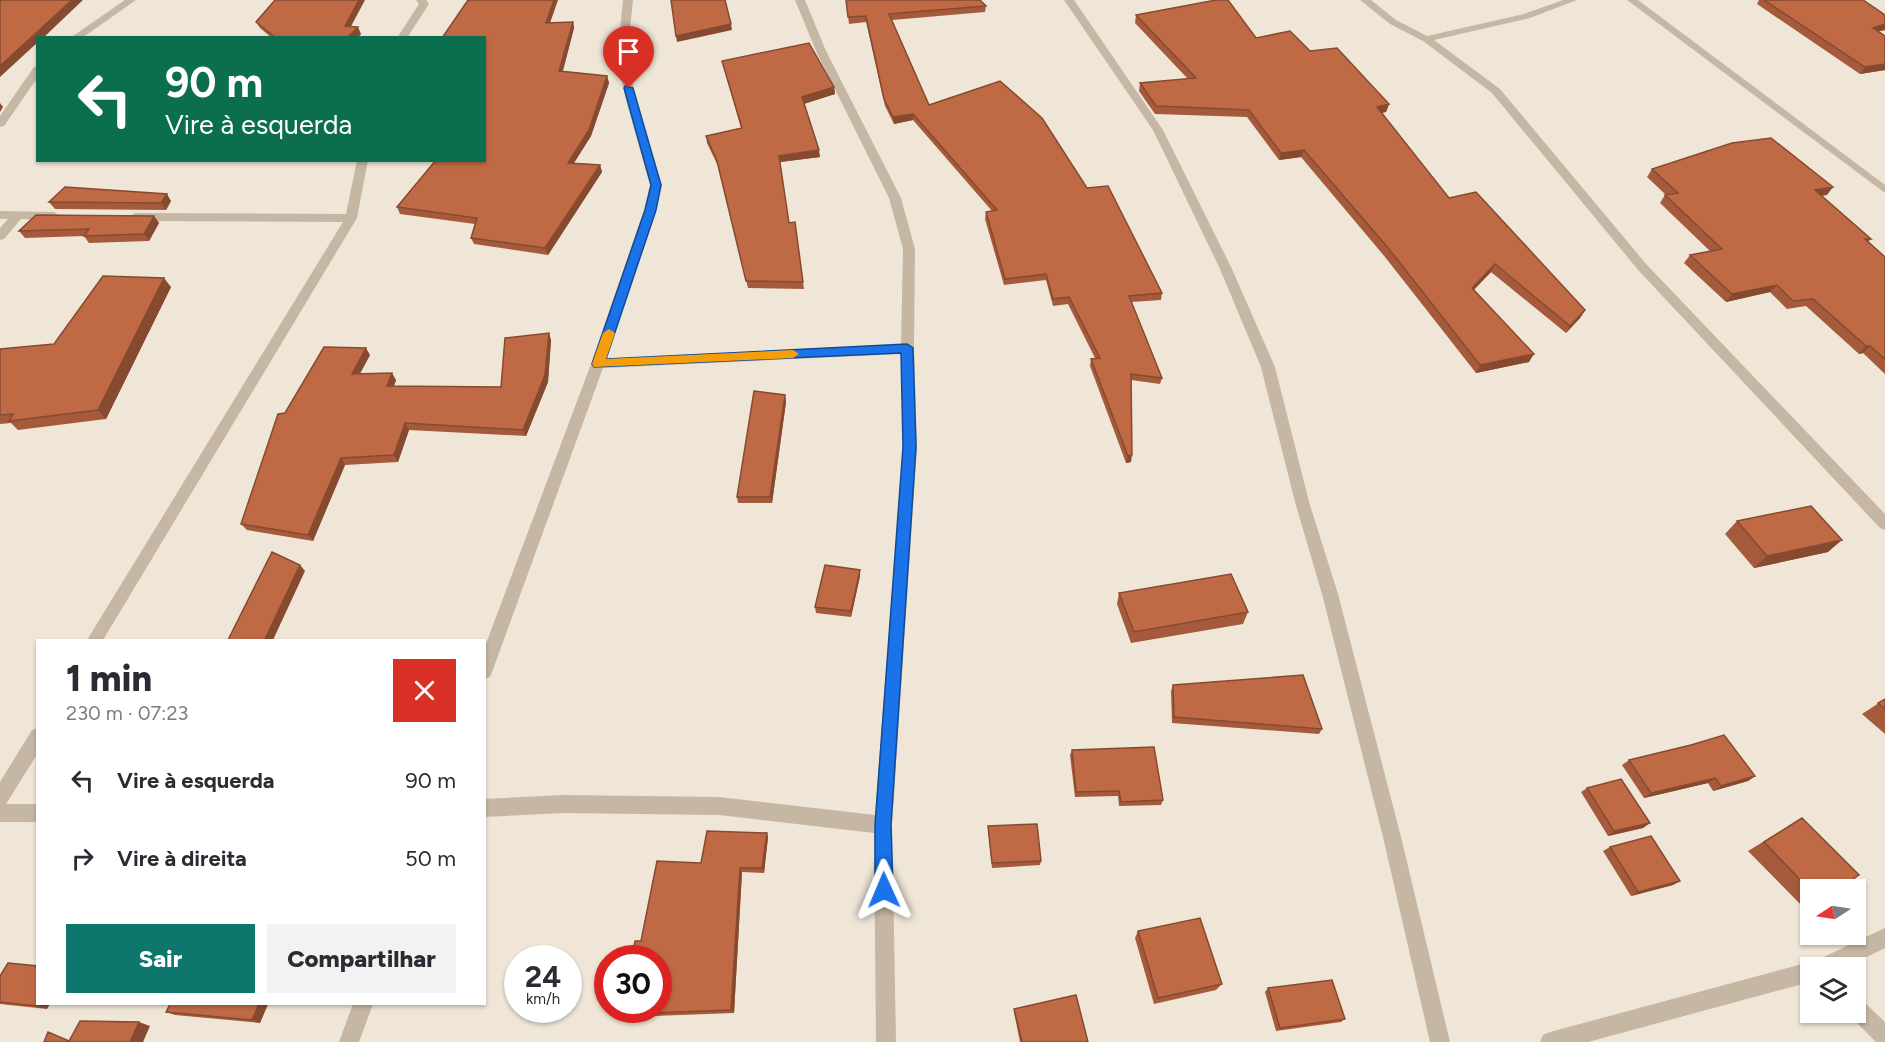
<!DOCTYPE html>
<html lang="pt">
<meta charset="utf-8">
<style>
body{margin:0;font-family:Figtree,sans-serif;background:#f2f2f3;color:#2b2b33;height:100vh;display:flex;flex-direction:column;font-size:22px;white-space:nowrap}
*{box-sizing:border-box;margin:0}
p{font-size:20px;color:#7c7c81}
.icon{flex:none;width:33px;height:33px;fill:none;stroke:currentColor;stroke-width:2;stroke-linecap:round;stroke-linejoin:round}
.map{position:relative;flex:1;overflow:hidden}
.panel{position:absolute;left:36px;top:639px;width:450px;height:366px;display:flex;flex-direction:column;background:#fff;border-radius:0px;box-shadow:0 2px 4px #0004}
.panel>*{flex:none}
.banner{position:absolute;left:36px;top:36px;width:450px;height:126px;border-radius:0px;box-shadow:0 2px 4px #0004;background:#0b6e4f;color:#fff;overflow:hidden}
.needle{width:39px;rotate:258deg}
.fabs{position:absolute;left:1800px;top:879px;display:grid;gap:12px}
.fabs a{display:grid;place-items:center;width:66px;height:66px;border-radius:0px;background:#fff;box-shadow:0 2px 4px #0004;font-size:30px}
.speed{position:absolute;left:504px;top:945px;display:flex;gap:12px;font-size:30px;font-weight:700;text-align:center}
.speed>*{display:grid;place-content:center;width:78px;height:78px;border-radius:50%;background:#fff;box-shadow:0 2px 4px #0004;line-height:1}
.speed small{font-size:15px;font-weight:400}
.speed .limit{border:9px solid #d22;background:#fff;color:#111}
.pin{position:absolute;display:grid;place-items:center;width:51px;height:51px;color:#fff;margin:-62px -26px;border-radius:50% 50% 50% 0;rotate:-45deg;box-shadow:0 0 6px #0007}
.pin .icon{rotate:45deg}
.me{position:absolute;width:66px;margin:-33px;rotate:359deg;stroke-linejoin:round;filter:drop-shadow(0 0 4px #0008)}
.turn{display:flex;align-items:center;gap:21px;height:126px;padding:0 30px;font-size:27px}
.turn .icon{width:78px;height:78px;stroke-width:2.5}
.turn b{display:block;font-size:42px;line-height:51px}
.round{display:grid;place-items:center;flex:none;width:63px;height:63px;border-radius:0px;background:#f2f2f3}
.headline{display:flex;align-items:center;justify-content:space-between;height:102px;padding:0 30px}
h1{font-size:36px;font-weight:800;line-height:45px}
.cta{display:flex;gap:12px;margin-top:auto;padding:12px 30px}
.cta a{flex:1;height:69px;border-radius:0px;background:#0f766e;color:#fff;font-size:24px;font-weight:800;line-height:69px;text-align:center}
.cta a+a{background:#f2f2f3;color:#2b2b33}
ul{padding:0;list-style:none}
li{display:flex;align-items:center;gap:18px;height:78px;padding:0 30px}
li div{flex:1}
li b{display:block;font-size:22px}
li em{font-style:normal}
.map>svg:first-child{display:block}
.lines{fill:none;stroke-linecap:round;stroke-linejoin:round}
.minor{fill:#c6b6a4;fill-rule:evenodd}
.wall{fill:#a55b3b}
.shaded-wall{fill:#864a30}
.building{fill:#c06a45;stroke:#864a30;stroke-width:1.5}
.route{fill:#1a73e8;stroke:#114b97;stroke-width:1.5}
.slow{fill:#f59e0b}
</style>
<div class="map">
<svg width="1885" height="1042" viewBox="0 0 1885 1042">
<rect width="100%" height="100%" fill="#efe6d7"/>
<g class="lines">
<path class="minor" d="M125,0H136L82,38H70Z
M416,0H426L429,4L407,38H397L419,4Z
M623,0H633L627,57L637,104L662,185L656,210L606,359L901,345L903,249L889,198L816,51L795,0H805L826,51L901,198L915,249L914,349L917,447L892,825L896,1042H876L874,833L719,815L563,813L484,817V799L563,795L719,797L875,815L903,447L901,354L603,368L492,672L490,677L484,679V649L591,364L644,210L650,185L627,104L617,57Z
M1064,0H1074L1163,130L1232,269L1275,367L1309,502L1338,594L1401,837L1450,1042H1430L1383,837L1322,594L1295,502L1261,367L1220,269L1153,130Z
M1360,0H1371L1396,20L1427,36L1524,14L1563,0H1577L1530,18L1434,40L1500,89L1647,265L1885,514V530L1880,528L1639,271L1492,93L1423,41L1390,24Z
M1627,0H1638L1885,185V193Z
M38,66V77L4,126L0,127V116L34,67Z
M357,160H368L357,218L103,640H87L343,222L135,221L129,217L135,213L346,214Z
M0,211L54,212L60,216L54,220L21,219L4,239L0,240V228L8,219H0Z
M38,728V753L6,804H38V822H0V782L32,730Z
M1885,928V948L1845,968H1810V982L1588,1042H1540L1543,1035L1550,1032L1810,962L1814,964L1815,961Z
M1856,998L1863,1001L1885,1022V1042H1876L1849,1015L1848,1012H1856Z
M353,1004H373L359,1042H339Z"/>
</g>
<path class="wall" d="M846,0L986,6L985,12L892,20L929,105L1087,188L1162,293L1161,300L1131,302L1162,378L1160,384L1131,380V462L1126,463L1090,366L1091,359L1095,358L1068,304L1053,306L1046,280L1004,285L985,219L986,212L992,211L913,120L894,124L885,106L866,22L849,24Z
M1759,0H1863L1885,15V30L1878,31L1885,70L1860,74L1757,4Z
M1136,15L1256,38L1310,51L1389,104L1386,112L1381,113L1449,198L1585,310L1580,318L1566,333L1491,272L1474,290L1529,362L1476,373L1385,257L1301,157L1279,160L1247,117L1155,114L1139,91L1140,83L1188,79L1135,23Z
M256,22L351,26L361,34L357,38H272L260,28Z
M573,22L574,28L563,71L607,76L609,83L591,136L574,163L600,165L602,172L548,255L474,244L471,238L475,224L400,214L397,207L550,23Z
M722,61L834,87L835,94L804,104L820,157L780,162L789,223L795,222L804,289L748,288L719,168L707,143L706,136L741,128Z
M1652,169L1827,195H1821L1871,239L1868,242L1885,257V374L1863,353L1859,354L1806,306L1787,309L1770,292L1726,302L1684,263L1690,255L1710,251L1660,203L1665,195H1666L1647,177Z
M171,201L166,210L55,209L49,202Z
M154,216L159,223L149,241L89,243L84,236L25,238L19,231Z
M171,287L106,419L18,430L11,423L0,424V349L54,344Z
M551,340L548,382L526,436L409,430L398,462L345,465L313,541L247,530L241,524L285,413L370,355L360,374L396,380L394,386L501,387Z
M785,395L786,402L772,503H738L737,497Z
M1737,521L1828,552L1754,568L1725,534Z
M860,570V576L851,617L816,613L815,607Z
M1119,593L1248,612L1243,624L1131,643L1117,604Z
M1173,685L1322,729L1319,734L1172,723L1171,691Z
M1885,699V734L1862,714Z
M1072,750L1163,800L1161,805L1119,806L1118,796L1075,797L1070,755Z
M1629,760L1755,776L1748,781L1713,791L1708,783L1644,798L1622,765Z
M1587,788L1650,823L1643,828L1608,836L1581,792Z
M1802,818L1810,890V905L1804,908L1748,851Z
M988,826L1041,861L1040,865L992,868L988,830Z
M768,837L764,873L742,872L734,1013L627,1017L624,1014L641,941L701,863Z
M1610,847L1680,881L1673,885L1631,896L1603,851Z
M1138,931L1222,984L1216,990L1154,1004L1135,938Z
M0,976L47,1009L0,1004Z
M1268,988L1345,1019L1341,1022L1276,1031L1265,992Z
M170,1004H268L260,1023L175,1015L166,1012Z
M1014,1009L1088,1042H1020L1014,1012Z"/>
<path class="shaded-wall" d="M72,0H83L43,38H38V42L0,77V66Z
M359,0H365L348,32L345,26Z
M554,0H558L548,29L546,23Z
M573,22L574,28L561,77L559,71Z
M731,24L732,30L677,42L676,36Z
M1885,24V30L1868,34L1873,28Z
M358,27L361,34L357,38H347Z
M1885,64V70L1860,74L1865,67Z
M607,76L609,83L591,136L570,169L568,163Z
M834,87L835,94L803,104L802,97Z
M0,103L3,107L0,112Z
M1389,104L1386,112L1374,114L1377,107Z
M913,114V120L894,124L893,117Z
M819,150L820,157L780,162L779,156Z
M1304,150L1301,157L1279,160L1281,153Z
M600,165L602,172L548,255L545,248Z
M1833,187L1827,195L1809,198L1815,190Z
M167,194L171,201L166,210L161,203Z
M154,216L159,223L149,241L144,234Z
M1495,264L1491,272L1468,295L1472,288Z
M164,278L171,287L106,419L98,410Z
M1777,285L1770,292L1726,302L1732,294Z
M1585,310L1580,318L1566,333L1570,326Z
M549,333L551,340L548,382L526,436L523,430Z
M1866,346H1870L1863,353L1859,354Z
M366,348L370,355L356,380L352,374Z
M1534,354L1529,362L1476,373L1480,365Z
M392,373L396,380L391,393L387,386Z
M785,395L786,402L772,503L770,497Z
M405,423L409,430L398,462L394,455Z
M1132,455L1131,462L1126,463L1128,456Z
M341,458L345,465L313,541L308,535Z
M1842,540L1828,552L1754,568L1767,556Z
M300,565L305,571L273,640H266L265,639Z
M860,570V576L851,617V611Z
M1755,776L1748,781L1713,791L1721,786Z
M1715,778L1708,783L1644,798L1651,793Z
M1650,823L1643,828L1608,836L1614,831Z
M767,833L768,837L764,873L762,868Z
M740,868L742,872L734,1013L731,1010Z
M1680,881L1673,885L1631,896L1638,892Z
M39,1004H50L47,1009L37,1006Z
M259,1004H268L260,1023L252,1020Z
M139,1022L150,1026L143,1042H130Z"/>
<path class="building" d="M0,0H72L0,66Z
M275,0H359L345,26L358,27L347,38H276L256,22Z
M468,0H554L546,23L573,22L559,71L607,76L589,130L568,163L600,165L545,248L471,238L477,218L397,207L436,160H484V38H442Z
M671,0H725L731,24L676,36Z
M846,0H980L986,6L889,14L929,105L1000,81L1042,118L1087,188L1108,186L1162,293L1129,296L1162,378L1131,374L1132,455L1128,456L1091,359L1100,358L1069,297L1053,299L1046,274L1005,279L986,212L997,210L913,114L893,117L884,99L866,16L848,17Z
M1216,0H1228L1256,38L1290,31L1310,51L1337,48L1389,104L1377,107L1449,198L1476,192L1585,310L1570,326L1495,264L1472,288L1534,354L1480,365L1389,249L1304,150L1281,153L1249,110L1156,106L1140,83L1196,78L1136,15Z
M1764,0H1863L1885,15V24L1873,28L1885,36V64L1865,67Z
M809,43L834,87L802,97L819,150L779,156L789,223L795,222L803,282L746,281L717,161L706,136L742,128L722,61Z
M1771,138L1833,187L1815,190L1871,239H1865L1885,257V359L1870,346H1866L1813,299L1793,301L1777,285L1732,294L1690,255L1722,249L1665,195L1678,193L1652,169L1732,143Z
M65,187L167,194L161,203L49,202Z
M36,215L154,216L144,234L84,236L89,229L19,231Z
M103,276L164,278L98,410L9,421L13,414L0,415V349L54,344Z
M549,333L545,375L523,430L405,423L394,455L341,458L308,535L241,524L278,414L285,413L324,347L366,348L352,374L392,373L387,386L501,387L505,338Z
M754,391L785,395L770,497H737Z
M1811,506L1842,540L1767,556L1737,521Z
M272,552L300,565L265,639L269,640H228Z
M825,565L860,570L851,611L815,607Z
M1231,574L1248,612L1134,632L1119,593Z
M1303,675L1322,729L1174,717L1173,685Z
M1885,699V709L1878,703Z
M1724,735L1755,776L1721,786L1715,778L1651,793L1629,760L1691,745Z
M1154,747L1163,800L1121,802L1119,791L1076,792L1072,750Z
M1621,779L1650,823L1614,831L1587,788Z
M1802,818L1859,875L1837,890H1810L1764,842Z
M1037,824L1041,861L992,863L988,826Z
M707,831L767,833L762,868H740L731,1010L624,1014V1010H658V958H632L635,941H641L657,861L701,863Z
M1651,836L1680,881L1638,892L1610,847Z
M1200,918L1222,984L1158,998L1138,931Z
M8,963L38,966V1004H39L37,1006L0,1002V976Z
M1332,980L1345,1019L1280,1028L1268,988Z
M1076,995L1088,1042H1022L1014,1009Z
M170,1004H259L252,1020L166,1012Z
M80,1021L139,1022L130,1042H44L48,1032L69,1041Z"/>
<path class="route" d="M625,86L633,88L661,185L656,210L606,359L907,344L913,348L916,447L891,825L893,890L890,896L884,899L878,896L875,890V825L903,447L901,353L594,367L592,364L645,210L651,185L624,88Z"/>
<path class="slow" d="M609,329L615,333L606,359L793,350L799,354L793,358L594,367L592,364L603,333Z"/>
</svg>
<div class="fabs">
<a><svg class="needle" viewBox="-14 -14 28 28"><path d="M0-13l5 13h-10z" fill="#e53935"/><path d="M0 13l5-13h-10z" fill="#7c7c81"/></svg></a>
<a><svg class="icon" aria-label="layers" viewBox="0 0 24 24"><path d="M12 4l9 5-9 5-9-5zM3 14l9 5 9-5"/></svg></a>
</div>
<div class="speed"><div>24<small>km/h</small></div><div class="limit">30</div></div>
<div class="pin" style="left:629px;top:88px;background:#d93025"><svg class="icon" aria-label="arrive" viewBox="0 0 24 24"><path d="M6 21V4h12l-3 4 3 4H6"/></svg></div>
<svg class="me" style="left:884px;top:890px" viewBox="-20 -20 40 40"><path d="M0-17L14 15 0 8-14 15z" fill="#1a73e8" stroke="#fff" stroke-width="4"/></svg>
<div class="banner">
<div class="turn"><svg class="icon" aria-label="left" viewBox="0 0 24 24"><path d="M17 20v-9H6M10 6l-5 5 5 5"/></svg><div><b>90 m</b>Vire à esquerda</div></div>
</div>
<section class="panel">
<div class="headline"><div><h1>1 min</h1><p>230 m · 07:23</p></div><a class="round" style="background:#d93025;color:#fff"><svg class="icon" aria-label="close" viewBox="0 0 24 24"><path d="M6 6l12 12M18 6L6 18"/></svg></a></div>
<ul>
<li><svg class="icon" aria-label="left" viewBox="0 0 24 24"><path d="M17 20v-9H6M10 6l-5 5 5 5"/></svg><div><b>Vire à esquerda</b></div><em>90 m</em></li>
<li><svg class="icon" aria-label="right" viewBox="0 0 24 24"><path d="M7 20v-9h11M14 6l5 5-5 5"/></svg><div><b>Vire à direita</b></div><em>50 m</em></li>
</ul>
<div class="cta"><a>Sair</a><a>Compartilhar</a></div>
</section>
</div>
